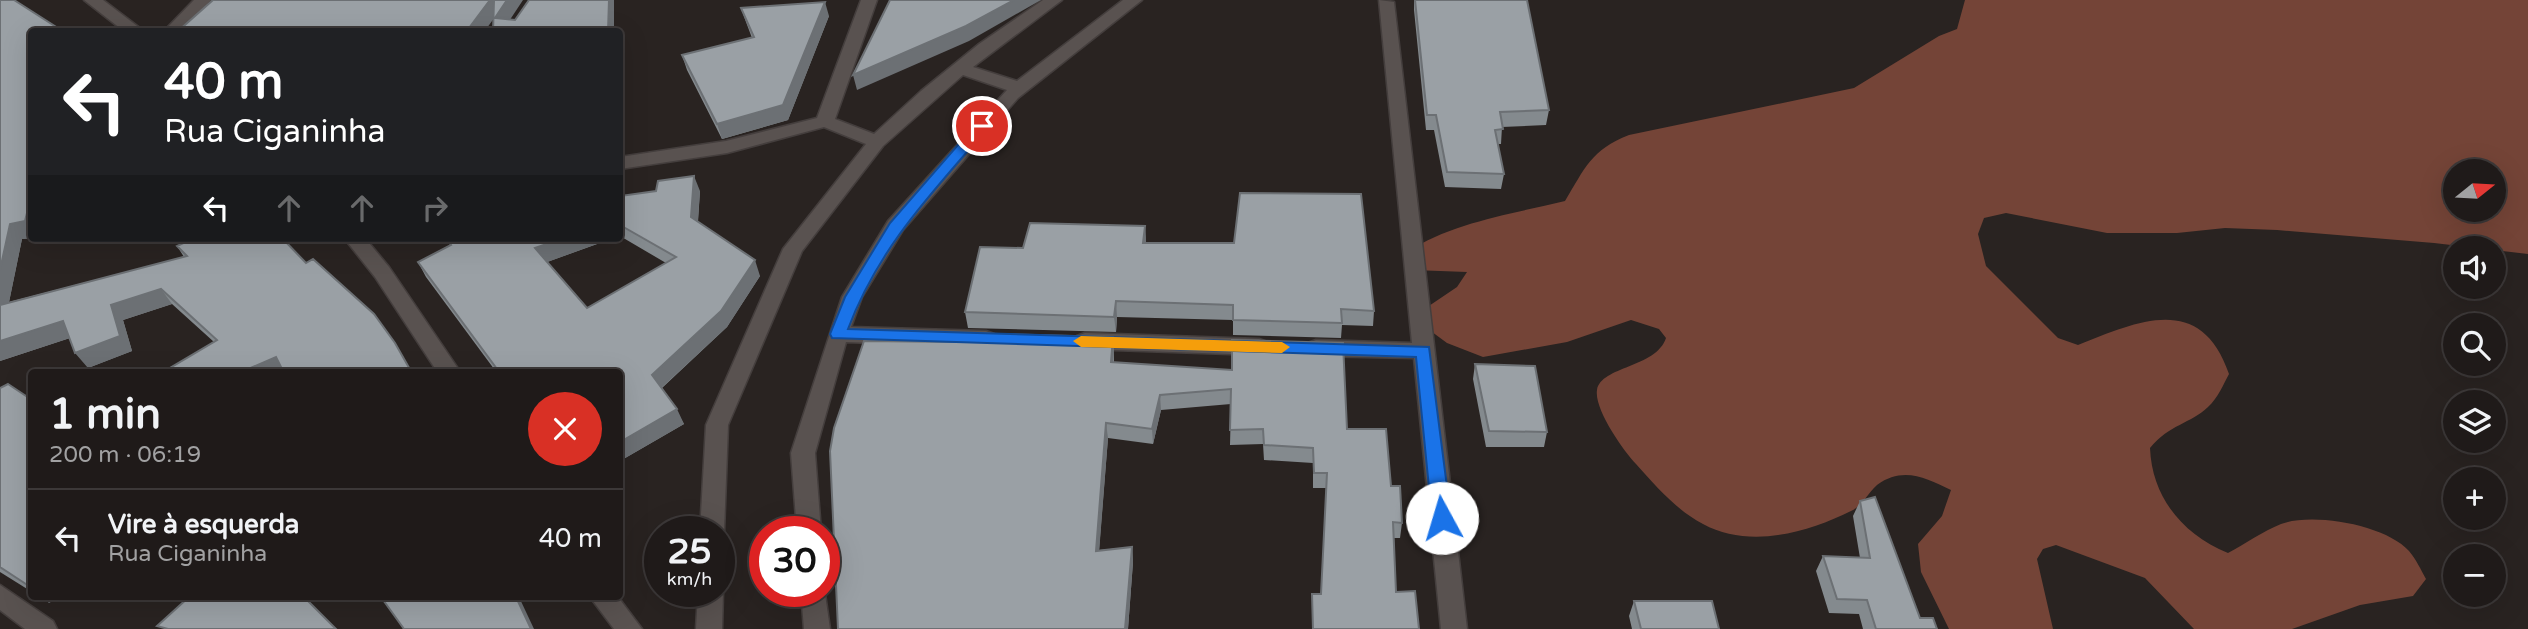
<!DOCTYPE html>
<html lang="pt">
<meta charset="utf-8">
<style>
body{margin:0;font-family:"Varela Round",sans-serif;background:#272322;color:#f1f3f6;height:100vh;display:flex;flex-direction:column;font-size:26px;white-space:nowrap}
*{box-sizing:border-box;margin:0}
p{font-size:23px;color:#a1a1a2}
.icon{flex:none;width:38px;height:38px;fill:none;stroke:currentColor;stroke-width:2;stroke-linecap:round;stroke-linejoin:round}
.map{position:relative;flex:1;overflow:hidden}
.drawer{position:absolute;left:28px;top:369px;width:595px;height:231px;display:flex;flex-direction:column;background:#1f1a19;border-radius:7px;box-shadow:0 7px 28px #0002,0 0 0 2px #3c3838}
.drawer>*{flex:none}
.hud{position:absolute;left:28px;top:28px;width:595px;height:214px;border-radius:7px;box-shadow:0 7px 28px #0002,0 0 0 2px #3c3838;background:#202124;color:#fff;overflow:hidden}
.needle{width:46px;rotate:72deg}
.controls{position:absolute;left:2443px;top:159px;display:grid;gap:14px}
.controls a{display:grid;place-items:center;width:63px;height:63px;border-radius:50%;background:#1f1a19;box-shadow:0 7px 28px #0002,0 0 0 2px #3c3838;font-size:35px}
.speed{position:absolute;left:644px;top:516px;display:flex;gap:14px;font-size:35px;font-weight:700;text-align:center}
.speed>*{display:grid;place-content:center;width:91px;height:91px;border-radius:50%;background:#1f1a19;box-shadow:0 7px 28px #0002,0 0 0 2px #3c3838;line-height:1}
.speed small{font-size:18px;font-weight:400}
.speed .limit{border:10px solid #d22;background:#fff;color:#111}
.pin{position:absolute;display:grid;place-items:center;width:60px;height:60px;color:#fff;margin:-30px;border:4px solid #fff;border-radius:50%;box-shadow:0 2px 7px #0007}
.me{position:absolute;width:77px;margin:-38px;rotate:354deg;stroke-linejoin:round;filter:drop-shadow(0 0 5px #0008)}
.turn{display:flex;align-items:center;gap:24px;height:147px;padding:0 21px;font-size:32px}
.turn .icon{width:91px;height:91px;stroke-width:2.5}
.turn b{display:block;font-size:49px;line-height:60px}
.lanes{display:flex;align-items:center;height:66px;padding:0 21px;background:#0003;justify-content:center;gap:35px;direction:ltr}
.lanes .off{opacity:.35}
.round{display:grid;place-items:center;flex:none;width:74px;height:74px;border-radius:37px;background:#272322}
.summary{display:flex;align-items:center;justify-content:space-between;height:119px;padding:0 21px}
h1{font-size:42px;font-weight:800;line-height:52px}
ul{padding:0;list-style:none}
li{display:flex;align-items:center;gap:21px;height:98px;padding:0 21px;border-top:2px solid #3c3838}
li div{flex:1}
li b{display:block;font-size:26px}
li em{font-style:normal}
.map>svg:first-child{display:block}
.forest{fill:#744437;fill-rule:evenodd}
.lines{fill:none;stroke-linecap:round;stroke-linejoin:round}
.minor-casing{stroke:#443e3d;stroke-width:3}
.minor{fill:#595250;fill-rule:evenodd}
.wall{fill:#848a8e}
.shaded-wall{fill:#6c7074}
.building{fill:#9aa0a5;stroke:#6c7074;stroke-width:2}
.route{fill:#1a73e8;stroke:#114b97;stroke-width:2}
.slow{fill:#f59e0b}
</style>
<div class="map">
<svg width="2528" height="629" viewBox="0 0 2528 629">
<rect width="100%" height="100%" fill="#292321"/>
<path class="forest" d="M1965,0H2528V254L2434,243L2277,230L2225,228L2177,233H2107L2006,213L1984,218L1978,234L1986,266L2058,338L2078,345C2138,321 2201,292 2229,374C2223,385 2218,398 2208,407C2190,424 2170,424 2150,448C2152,497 2182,534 2228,553C2245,544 2263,531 2281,524C2313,512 2386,525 2409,551C2416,559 2421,570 2426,579L2413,596L2360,605L2292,629H2194L2145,578L2056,545L2043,549L2037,559L2053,629H1949L1921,572L1918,544L1942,516L1951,490C1926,478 1903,466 1877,485C1868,493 1862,506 1851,511C1807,533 1749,549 1703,524C1676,510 1656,486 1636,464C1623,450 1594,409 1597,390C1601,366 1656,368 1666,338L1659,329L1631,320L1567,342L1483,357L1447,343L1428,329L1420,312L1457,287L1467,272L1413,270L1407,252C1453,222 1512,214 1565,201C1585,168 1591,150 1629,135L1854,88L1939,36L1957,29ZM2455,172H2494V210H2455Z"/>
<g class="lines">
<defs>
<path id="minor" d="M84,0H103L145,32H125Z
M194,0H211L181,32H163Z
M861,0H877L835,119L874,134L921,91L979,44L1043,0H1062L973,67L1017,81L1123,0H1142L1018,98L903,230L862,297L851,327L986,331L994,334L997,339L994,344L986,347L846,342L815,453L821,532H797L791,453L842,297L888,221L1007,90L963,75L883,146L802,251L728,425L724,532L719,539V532H700L706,425L783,249L866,144L824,127L727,153L620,169V157L726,141L817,118Z
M1379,0L1394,2L1467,629H1441L1414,358L1316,356L1308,353L1305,348L1308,343L1316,340L1412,343Z
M344,238H365L389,267L461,373H438L375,277Z
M1085,333L1259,339L1267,342L1270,347L1267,352L1259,355L1085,349L1077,346L1074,341L1077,336Z
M0,585L53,621L57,629H25L0,610Z
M719,585L723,592L722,629H696L698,592H719Z
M824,587L830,629H804L801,592H824Z
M590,597H618L642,629H614Z"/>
</defs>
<use href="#minor" class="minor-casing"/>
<use href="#minor" class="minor"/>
</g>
<path class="wall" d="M0,0L32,32V238L22,239L9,302L184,257L177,246L306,263L214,342L172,304L123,320L132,351L88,368L70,338L0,361Z
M1414,0H1527L1549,110L1546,125L1502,127L1501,144H1498L1504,174L1501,189L1445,187L1434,130H1426L1414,10Z
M741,8L829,16L788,120L722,139L687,70L682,55L752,38L746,22Z
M700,191L698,222L760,276L727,327L662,388L684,424L620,461V373H497L426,277L418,262L450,245L446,238H614L547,262L587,308L666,263L620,236V196Z
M1145,226L1146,243L1374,311L1373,326L1342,325L1341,338L1233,335V320L1117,317L1116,332L968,328L965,312L1023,248Z
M1113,337L1114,352V362L1232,370L1347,429L1391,486L1402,523L1400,538H1394L1396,592L1419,629H1312V594H1321L1326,488H1313V463L1264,460L1263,444L1230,445L1231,404L1161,410L1153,444L1108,438L1099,550L1132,547L1133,562L1128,629H838Z
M1475,364L1547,432L1544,447H1486L1473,379Z
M0,388L32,400V592L0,572Z
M1860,501L1920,618L1937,629H1863L1859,614L1829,613L1816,571L1823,556L1860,558L1853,516Z
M1634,601L1719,629H1632L1629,616Z"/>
<path class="shaded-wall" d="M490,0H496L500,10L484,32H466Z
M507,0H523L502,32L495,18Z
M609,0H614V32H608Z
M1014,0H1041L969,41L857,90L853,75Z
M825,2L829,16L788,120L722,139L717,124Z
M694,176L700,191L697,232L691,217Z
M32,193V238L22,239L5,322L0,316V270L10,224Z
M1145,226L1146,241L1144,258L1143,243Z
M564,238H613L542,264L535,248Z
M755,260L760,276L727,327L659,390L652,375Z
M161,289L172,304L123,320L132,351L88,368L75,353L111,305Z
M1116,301L1117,317L1116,332L1114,317Z
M63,321L76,336L0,361V341Z
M1113,337L1114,352L1112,377L1111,362Z
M276,357L286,373H239Z
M1160,395L1161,410L1153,444L1152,429Z
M677,409L684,424L620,461V442Z
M1106,423L1108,438L1098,566L1096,551Z
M1132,547L1133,562L1128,629H1125Z
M42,597H60L49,603Z
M516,597H519L534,629H531Z"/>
<path class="building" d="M0,0H14L64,32H32V193L25,221L10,224L0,270Z
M213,0H490L466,32H177Z
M494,0H507L495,18L515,20L529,0H609L608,32H493Z
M890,0H1014L966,26L853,75Z
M1415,0H1527L1549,110L1500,112L1503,129L1495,130L1504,174L1447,172L1436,115H1427Z
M825,2L783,105L717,124L682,55L754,37L741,8Z
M694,176L691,217L755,260L721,311L652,375L677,409L620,442V373H500L418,262L451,245L446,238H564L535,248L587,308L676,257L620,225V196L656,191L658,181Z
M1240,193L1361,194L1374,311L1341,309L1342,323L1233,320V305L1116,301L1114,317L965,312L980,247L1023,248L1030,223L1145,226L1143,243H1234Z
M194,238H282L306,263L313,259L374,314L395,343L412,373H284L276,357L239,373H166L165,371L217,340L161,289L111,305L120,336L75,353L63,321L0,341V305L187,256L177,246Z
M961,333L1113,337L1111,362L1232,370V340L1343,343L1347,429H1386L1391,486H1400L1402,523L1393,522L1396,592L1415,591L1419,629H1313L1312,594H1321L1327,473H1314L1313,448L1264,445L1263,429L1230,430L1231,389L1160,395L1152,429L1106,423L1096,551L1132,547L1125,629H838L830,451L834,428L864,341L959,342Z
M1475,364L1535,366L1547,432L1489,431Z
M8,384L32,400V588L0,567V388Z
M1875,497L1920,618H1933L1937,629H1876L1867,600L1837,599L1823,556L1870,558L1860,501Z
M189,597H304L336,629H168L157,626Z
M381,597H516L531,629H404Z
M1634,601H1712L1719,629H1641Z"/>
<path class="route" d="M982,122L989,126L987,129C931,194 879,247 848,329L1429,347L1451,518L1448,523L1442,525L1432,518L1416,357L832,338L830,334L845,297L890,223L977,123Z"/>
<path class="slow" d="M1081,336L1282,342L1290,347L1282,353L1081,347L1073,341Z"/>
</svg>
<div class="controls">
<a><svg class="needle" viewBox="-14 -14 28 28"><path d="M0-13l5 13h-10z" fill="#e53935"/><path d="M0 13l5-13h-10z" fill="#a1a1a2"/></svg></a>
<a><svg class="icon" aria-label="sound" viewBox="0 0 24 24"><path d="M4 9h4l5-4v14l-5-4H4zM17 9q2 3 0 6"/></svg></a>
<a><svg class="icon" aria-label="search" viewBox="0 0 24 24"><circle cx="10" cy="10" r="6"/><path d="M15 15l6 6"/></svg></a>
<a><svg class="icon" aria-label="layers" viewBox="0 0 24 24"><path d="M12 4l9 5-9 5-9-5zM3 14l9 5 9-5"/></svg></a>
<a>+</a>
<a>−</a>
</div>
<div class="speed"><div>25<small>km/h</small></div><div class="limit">30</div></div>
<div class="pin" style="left:982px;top:126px;background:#d93025"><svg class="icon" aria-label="arrive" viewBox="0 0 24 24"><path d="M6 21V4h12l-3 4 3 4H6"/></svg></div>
<svg class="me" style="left:1442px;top:518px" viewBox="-20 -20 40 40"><circle r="19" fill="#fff"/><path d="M0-13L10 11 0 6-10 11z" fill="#1a73e8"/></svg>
<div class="hud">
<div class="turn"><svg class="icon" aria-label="left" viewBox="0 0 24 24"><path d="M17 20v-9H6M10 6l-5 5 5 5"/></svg><div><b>40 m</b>Rua Ciganinha</div></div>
<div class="lanes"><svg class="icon" aria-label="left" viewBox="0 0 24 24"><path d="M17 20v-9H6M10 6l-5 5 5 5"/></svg><svg class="icon off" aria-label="ahead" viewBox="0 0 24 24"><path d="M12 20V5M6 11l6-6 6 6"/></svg><svg class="icon off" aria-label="ahead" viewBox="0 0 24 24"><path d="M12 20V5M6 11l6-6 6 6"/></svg><svg class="icon off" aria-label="right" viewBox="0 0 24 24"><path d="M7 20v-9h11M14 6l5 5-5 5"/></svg></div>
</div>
<section class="drawer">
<div class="summary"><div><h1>1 min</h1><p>200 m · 06:19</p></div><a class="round" style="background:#d93025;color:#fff"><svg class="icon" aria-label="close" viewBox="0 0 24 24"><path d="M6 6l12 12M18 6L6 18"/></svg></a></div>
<ul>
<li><svg class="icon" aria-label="left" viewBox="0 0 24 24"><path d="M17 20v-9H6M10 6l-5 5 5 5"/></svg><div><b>Vire à esquerda</b><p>Rua Ciganinha</p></div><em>40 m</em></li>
</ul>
</section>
</div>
